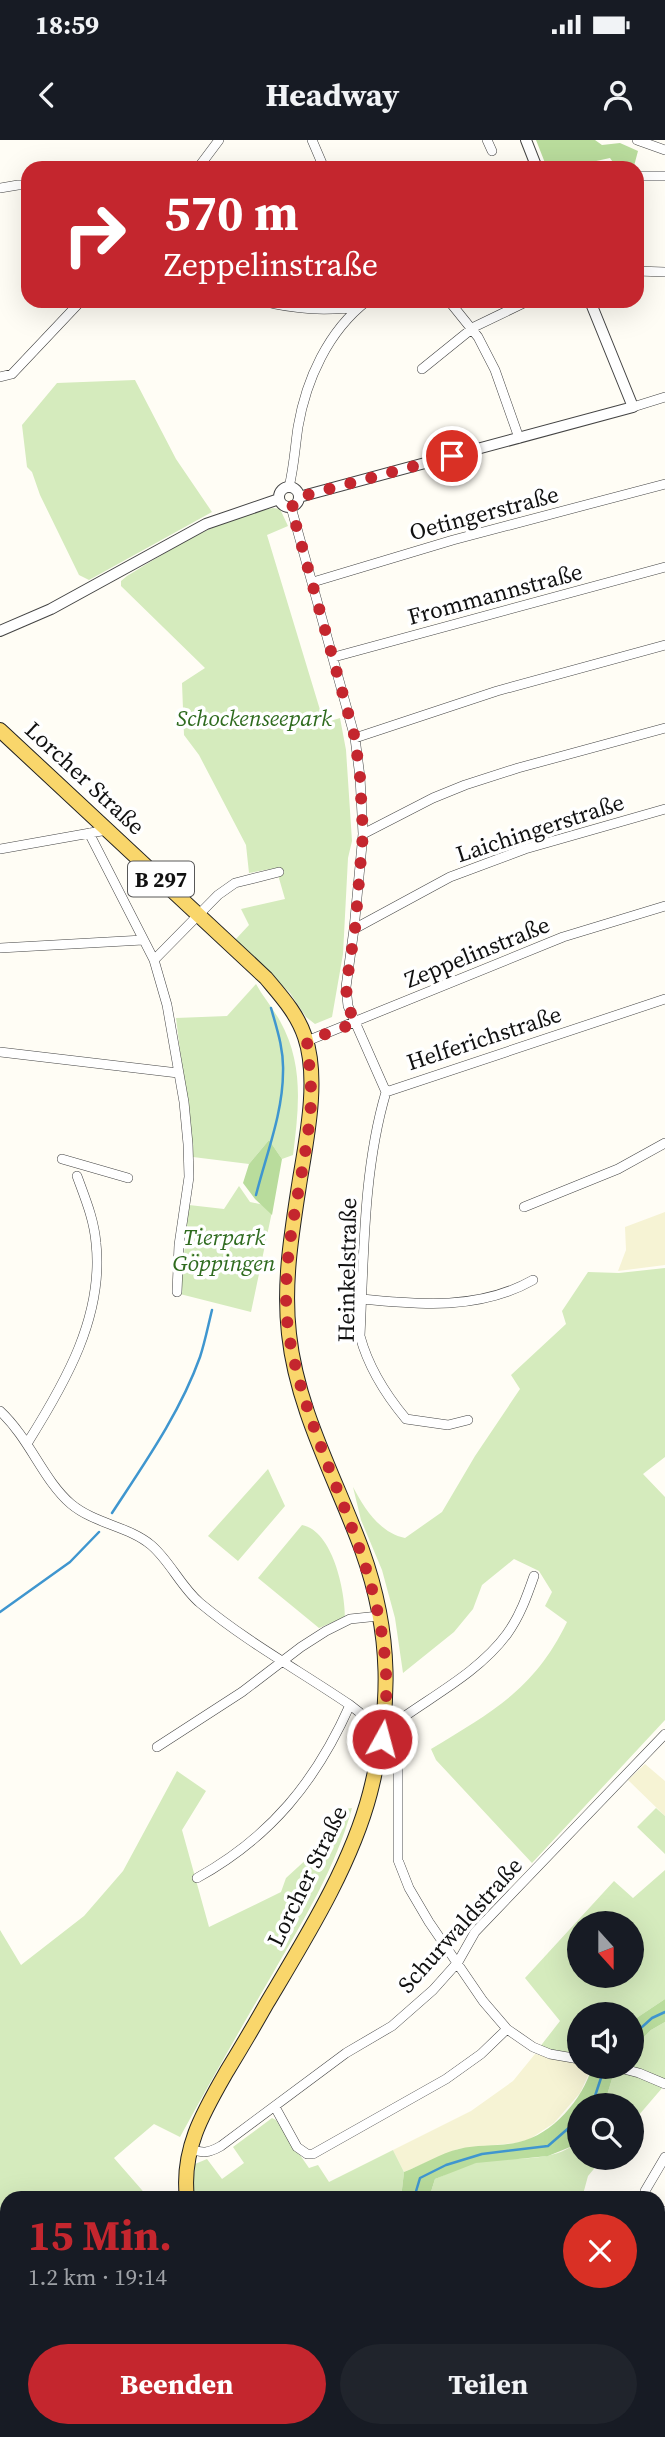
<!DOCTYPE html>
<html lang="de">
<meta charset="utf-8">
<style>
body{margin:0;font-family:"Source Serif 4",serif;background:#20242c;color:#f1f3f6;height:100vh;display:flex;flex-direction:column;font-size:26px;white-space:nowrap}
*{box-sizing:border-box;margin:0}
p{font-size:23px;color:#9ea1a6}
.icon{flex:none;width:38px;height:38px;fill:none;stroke:currentColor;stroke-width:2;stroke-linecap:round;stroke-linejoin:round}
.map{position:relative;flex:1;overflow:hidden}
.sheet{position:absolute;left:0px;top:2051px;width:665px;height:247px;display:flex;flex-direction:column;background:#171b24;border-radius:21px 21px 0 0;box-shadow:0 7px 28px #0002}
.sheet>*{flex:none}
.hud{position:absolute;left:21px;top:21px;width:623px;height:147px;border-radius:21px;box-shadow:0 7px 28px #0002;background:#c4262e;color:#fff;overflow:hidden}
.needle{width:46px;rotate:159deg}
.buttons{position:absolute;left:567px;top:1771px;display:grid;gap:14px}
.buttons a{display:grid;place-items:center;width:77px;height:77px;border-radius:50%;background:#171b24;box-shadow:0 7px 28px #0002;font-size:35px}
.pin{position:absolute;display:grid;place-items:center;width:60px;height:60px;color:#fff;margin:-30px;border:4px solid #fff;border-radius:50%;box-shadow:0 2px 7px #0007}
.me{position:absolute;width:77px;margin:-38px;rotate:7deg;stroke-linejoin:round;filter:drop-shadow(0 0 5px #0008)}
.turn{display:flex;align-items:center;gap:24px;height:147px;padding:0 28px;font-size:32px}
.turn .icon{width:91px;height:91px;stroke-width:2.5}
.turn b{display:block;font-size:49px;line-height:60px}
.round{display:grid;place-items:center;flex:none;width:74px;height:74px;border-radius:37px;background:#20242c}
.overview{display:flex;align-items:center;justify-content:space-between;height:119px;padding:0 28px}
h1{font-size:42px;font-weight:700;line-height:52px;color:#c4262e}
.cta{display:flex;gap:14px;margin-top:auto;padding:14px 28px}
.cta a{flex:1;height:80px;border-radius:42px;background:#c4262e;color:#fff;font-size:28px;font-weight:700;line-height:80px;text-align:center}
.cta a+a{background:#20242c;color:#f1f3f6}
.status{display:flex;justify-content:space-between;align-items:center;height:49px;padding:0 35px;background:#171b24;direction:ltr}
.status svg{height:19px;fill:currentColor}
header{display:flex;justify-content:space-between;align-items:center;height:91px;padding:0 28px;background:#171b24;font-size:32px;font-weight:700}
.map>svg:first-child{display:block}
.farmland{fill:#f6f3d4}
.green{fill:#d5ebbd;fill-rule:evenodd}
.forest{fill:#b9dc9c}
.lines{fill:none;stroke-linecap:round;stroke-linejoin:round}
.stream{stroke:#3f96cf;stroke-width:2.5}
.minor-casing{stroke:#444;stroke-width:10}
.tertiary-casing{stroke:#444;stroke-width:12}
.primary-casing{stroke:#222;stroke-width:16}
.minor{stroke:#fff;stroke-width:9}
.tertiary{stroke:#fff;stroke-width:10}
.primary{stroke:#f9d66b;stroke-width:14}
.route{stroke:#c4262e;stroke-width:12;stroke-dasharray:0 21.6}
.labels{text-anchor:middle;dominant-baseline:central;stroke-width:7;stroke-linejoin:round;paint-order:stroke}
.shield{fill:#fff;stroke:#585858;stroke-width:2}
.shield-label{font-size:21px;font-weight:bold;fill:#111}
.street-label{font-size:23px;fill:#111;stroke:#fff}
.park-label{font-size:23px;font-style:italic;fill:#2f6b1f;stroke:#fff}
</style>
<div class="status"><b>18:59</b><svg viewBox="0 0 49 12"><path d="M0 12V9h3v3zM5 12V6h3v6zM10 12V3h3v9zM15 12V0h3v12zM26 1h20v11H26zM47 4h2v5h-2z"/></svg></div>
<header><svg class="icon" aria-label="back" viewBox="0 0 24 24"><path d="M15 5l-7 7 7 7"/></svg>Headway<svg class="icon" aria-label="person" viewBox="0 0 24 24"><circle cx="12" cy="8" r="4"/><path d="M4 21q1-7 8-7t8 7"/></svg></header>
<div class="map">
<svg width="665" height="2297" viewBox="0 0 665 2297">
<rect width="100%" height="100%" fill="#fffdf5"/>
<path class="farmland" d="M665,1072V1125L618,1131L626,1110L625,1087Z
M645,1624L665,1641V1676L628,1640Z
M535,1914L579,1923V1927H592L580,1953L554,1983L530,1999L516,2003L458,2009L404,2032L393,2010L471,1971L513,1941Z"/>
<path class="green" d="M135,240L176,319L212,372L89,440L79,435L40,355L32,332L27,327L22,285L57,243Z
M273,368L280,369L288,386L267,395L324,583L340,578L346,610L352,701L348,718L343,814L332,877L315,884L306,877L290,853L235,800L249,785L241,769L285,759L276,728L249,733L246,705L199,615L184,595L182,543L205,528L121,446V441L127,436C175,407 217,379 273,368Z
M256,844C263,857 273,868 280,881C304,924 299,968 293,1015L282,1019L269,1000L249,1024L193,1017L176,878L227,876Z
M239,1046L250,1062L273,1067L251,1172L180,1154L189,1065L224,1069Z
M665,1128V1317L643,1334L665,1357V1580L532,1723L436,1620L431,1609C493,1571 534,1550 567,1482L545,1466L552,1452L539,1431L514,1419L482,1445L473,1469L454,1492L403,1533L395,1478L382,1430L361,1380L353,1347C364,1368 380,1393 405,1398L442,1372L475,1316L520,1249L511,1235L566,1184L562,1171L588,1132L619,1133Z
M268,1329L285,1366L238,1421L208,1396Z
M302,1385C333,1391 345,1451 345,1477L319,1488L258,1438Z
M177,1631L206,1651L182,1690L209,1787L281,1752L286,1738L310,1716L339,1670L352,1668C336,1727 303,1781 273,1833C241,1888 210,1942 180,1997L154,1984L114,2018L148,2057L76,2058L74,2053L70,2058H7V2122L0,2128V1790L21,1825L84,1776L123,1731Z
M656,1668L665,1676V1714L637,1687Z
M665,1730V1859L632,1881V1874H579V1917L539,1908L560,1881L525,1838L614,1741L633,1758ZM579,1783H632V1836H579Z
M665,1882V1942L644,1930L629,1927H632V1909L651,1890Z
M615,1929L641,1935L663,1947L632,1983V1965H604Z
M272,1978L276,1980L309,2028L318,2025L329,2042L393,2010L404,2032L401,2058H192L195,2024L207,2019L222,2039L244,2023L233,2007Z
M579,1999V2018H603L588,2036L582,2058H429L435,2039C448,2034 462,2026 475,2023C505,2015 558,2026 579,1999Z
M7,2159V2255L2,2244L0,2245V2164Z
M25,2291H176L181,2297H27Z
M217,2291H278V2292L272,2297H221Z"/>
<path class="forest" d="M536,0H595L602,5L620,3L638,11L634,26L617,28L610,18L564,28H547Z
M269,1000L282,1019L272,1075L255,1059L243,1043L249,1024Z
M665,1859V1882L651,1890L632,1909V1881Z
M592,1927L615,1929L604,1965H579V1999L575,2005L548,2016L476,2023L435,2039L429,2058H401L404,2032C422,2025 441,2013 459,2009C479,2004 500,2007 519,2002C552,1995 583,1959 592,1927Z"/>
<g class="lines">
<path class="stream" d="M256,1055C266,1015 283,973 283,932C284,910 277,889 271,868
M112,1373C144,1324 180,1273 200,1217C205,1202 208,1186 212,1170
M0,1472L70,1422L99,1392
M632,1896L652,1878L665,1872
M592,1965L602,1935L607,1927
M414,2058L420,2038L446,2025L482,2014L548,2006L579,1979
M44,2297L47,2291"/>
<defs>
<path id="minor" d="M312,0L324,28
M487,0L492,11
M637,0L665,10
M198,28L219,0
M637,36H665
M0,48L18,45H28
M637,131L665,132
M262,161C292,169 328,172 359,166
M449,161L478,197L495,230L519,298
M422,229L474,187L528,161
M0,237L12,234L81,161
M633,267L665,257
M289,347C294,327 295,307 298,287C306,240 328,191 367,161
M291,367L355,598L360,637L363,694L354,789L346,847L348,866L386,952L665,859
M313,442L453,400L665,344
M334,517L665,427
M355,598L497,551L665,505
M89,693L154,820L167,865L184,962L188,1004L189,1037L179,1105L177,1152
M363,694L433,658L465,645L518,628L665,588
M0,709L107,690
M354,789L450,737L525,709L665,669
M0,808L143,800
M154,820L218,755L235,743L279,732
M307,901L563,797L665,766
M0,912L178,933
M386,952C363,1030 364,1114 360,1196C368,1226 386,1255 406,1279L448,1285L468,1280
M62,1019L128,1038
M524,1067L618,1029L665,1003
M362,1159C420,1165 480,1170 533,1140
M0,1271C30,1299 43,1340 71,1364C95,1384 128,1386 151,1405C170,1421 181,1447 200,1463C247,1502 300,1531 350,1565L359,1572L368,1586
M28,1302C65,1243 104,1176 96,1103C94,1079 85,1058 77,1036
M534,1436C527,1456 520,1476 507,1494C480,1531 434,1555 398,1581V1720L409,1748L429,1782L483,1861L507,1889L533,1907L550,1914L579,1919
M157,1607L242,1552L301,1507L326,1491L350,1479L379,1476
M197,1738C271,1697 316,1641 350,1565
M616,1927L639,1933L665,1944
M275,1967L297,2007L307,2014H313L446,1939L481,1914L507,1889
M189,2008C202,2014 209,2013 221,2006L346,1913L392,1886L433,1850L458,1822L475,1792L665,1594
M644,2058L645,2051L665,2017
M658,2076L665,2071
M438,2297L447,2291"/>
<path id="tertiary" d="M526,0L537,28
M279 357a10 10 0 1 1 20 0a10 10 0 1 1-20 0Z
M299,357L633,267L590,161
M0,491L51,469L206,384L279,359
M309,2291L311,2297"/>
<path id="primary" d="M0,590L266,838C281,856 297,873 305,897C319,938 307,997 300,1039C292,1091 283,1142 289,1194C297,1270 336,1339 362,1410C392,1494 392,1567 370,1653C351,1726 305,1799 267,1863C254,1886 241,1908 227,1931C204,1971 181,2009 187,2058
M658,2143L665,2142"/>
</defs>
<use href="#minor" class="minor-casing"/>
<use href="#tertiary" class="tertiary-casing"/>
<use href="#primary" class="primary-casing"/>
<use href="#minor" class="minor"/>
<use href="#tertiary" class="tertiary"/>
<use href="#primary" class="primary"/>
</g>
<g class="lines">
<path class="route" d="M382,1599C407,1451 316,1340 290,1201C276,1125 303,1050 310,975C313,950 309,926 307,901L355,883L348,866L346,847L355,789L363,694L360,637L355,598L291,367L297,363L299,357L452,316"/>
</g>
<g class="labels">
<rect class="shield" x="128" y="721.5" width="66" height="35" rx="5"/>
<g class="shield-label">
<text x="161" y="739">B 297</text>
</g>
<g class="street-label">
<text transform="translate(484 373) rotate(-15)">Oetingerstraße</text>
<text transform="translate(495 454) rotate(-15)">Frommannstraße</text>
<text transform="translate(85 638) rotate(43)">Lorcher Straße</text>
<text transform="translate(540 688) rotate(-18)">Laichingerstraße</text>
<text transform="translate(477 812) rotate(-22)">Zeppelinstraße</text>
<text transform="translate(484 898) rotate(-18)">Helferichstraße</text>
<text transform="translate(347 1130) rotate(-89)">Heinkelstraße</text>
<text transform="translate(307 1736) rotate(-64)">Lorcher Straße</text>
<text transform="translate(460 1785) rotate(-48)">Schurwaldstraße</text>
</g>
<g class="park-label">
<text x="254" y="578">Schockenseepark</text>
<text x="224" y="1097">Tierpark<tspan x="224" dy="26">Göppingen</tspan></text>
</g>
</g>
</svg>
<div class="buttons">
<a><svg class="needle" viewBox="-14 -14 28 28"><path d="M0-13l5 13h-10z" fill="#e53935"/><path d="M0 13l5-13h-10z" fill="#9ea1a6"/></svg></a>
<a><svg class="icon" aria-label="sound" viewBox="0 0 24 24"><path d="M4 9h4l5-4v14l-5-4H4zM17 9q2 3 0 6"/></svg></a>
<a><svg class="icon" aria-label="search" viewBox="0 0 24 24"><circle cx="10" cy="10" r="6"/><path d="M15 15l6 6"/></svg></a>
</div>
<div class="pin" style="left:452px;top:316px;background:#d93025"><svg class="icon" aria-label="arrive" viewBox="0 0 24 24"><path d="M6 21V4h12l-3 4 3 4H6"/></svg></div>
<svg class="me" style="left:382px;top:1599px" viewBox="-20 -20 40 40"><circle r="17" fill="#c4262e" stroke="#fff" stroke-width="3"/><path d="M0-11L8 9 0 5-8 9z" fill="#fff"/></svg>
<div class="hud">
<div class="turn"><svg class="icon" aria-label="right" viewBox="0 0 24 24"><path d="M7 20v-9h11M14 6l5 5-5 5"/></svg><div><b>570 m</b>Zeppelinstraße</div></div>
</div>
<section class="sheet">
<div class="overview"><div><h1>15 Min.</h1><p>1.2 km · 19:14</p></div><a class="round" style="background:#d93025;color:#fff"><svg class="icon" aria-label="close" viewBox="0 0 24 24"><path d="M6 6l12 12M18 6L6 18"/></svg></a></div>
<div class="cta"><a>Beenden</a><a>Teilen</a></div>
</section>
</div>
